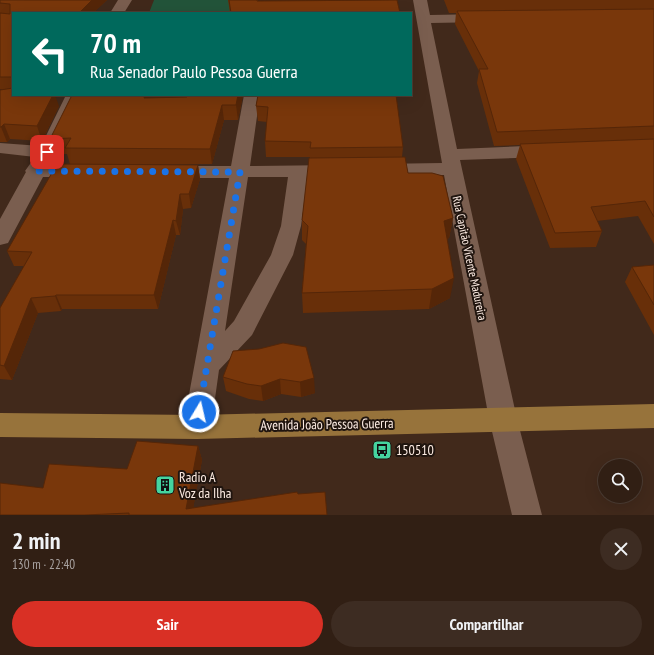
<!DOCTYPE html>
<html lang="pt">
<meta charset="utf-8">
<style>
body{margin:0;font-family:"PT Sans Narrow",sans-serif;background:#3d2c22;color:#f1f3f6;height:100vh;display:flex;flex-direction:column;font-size:15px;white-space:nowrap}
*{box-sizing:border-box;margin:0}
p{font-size:13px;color:#a8a2a0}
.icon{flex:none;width:22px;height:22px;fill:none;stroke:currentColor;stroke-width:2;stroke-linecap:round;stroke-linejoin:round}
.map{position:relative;height:515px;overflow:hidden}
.side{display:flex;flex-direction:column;background:#311f14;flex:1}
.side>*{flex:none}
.guide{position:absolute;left:12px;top:12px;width:400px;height:84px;border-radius:0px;box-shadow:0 4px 16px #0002,0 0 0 1px #4c3d34;background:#00695c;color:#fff;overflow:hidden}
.tools{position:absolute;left:598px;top:459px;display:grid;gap:8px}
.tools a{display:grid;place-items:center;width:44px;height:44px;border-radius:50%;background:#311f14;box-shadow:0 4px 16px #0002,0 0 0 1px #4c3d34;font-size:20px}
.pin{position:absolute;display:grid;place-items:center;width:34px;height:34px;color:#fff;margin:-17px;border-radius:8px;box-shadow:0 2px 6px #0006}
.me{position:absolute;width:44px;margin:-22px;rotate:9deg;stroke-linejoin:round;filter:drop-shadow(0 0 3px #0008)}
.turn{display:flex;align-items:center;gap:14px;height:84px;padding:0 12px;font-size:18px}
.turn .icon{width:52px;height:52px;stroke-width:2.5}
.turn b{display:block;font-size:28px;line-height:34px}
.round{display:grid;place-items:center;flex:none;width:42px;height:42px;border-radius:21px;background:#3d2c22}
.head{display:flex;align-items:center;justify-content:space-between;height:68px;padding:0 12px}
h1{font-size:24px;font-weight:700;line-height:30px}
.button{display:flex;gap:8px;margin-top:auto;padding:8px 12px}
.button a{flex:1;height:46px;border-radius:24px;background:#d93025;color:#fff;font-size:16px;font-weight:700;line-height:46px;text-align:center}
.button a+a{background:#3d2c22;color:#f1f3f6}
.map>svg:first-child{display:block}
.green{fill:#23543a}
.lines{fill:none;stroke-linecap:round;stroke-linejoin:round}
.street{fill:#7a5e4f;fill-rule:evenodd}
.primary{fill:#97733b;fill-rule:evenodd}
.wall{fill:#682f09}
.shaded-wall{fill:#552608}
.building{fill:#79370b;stroke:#552608}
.route{stroke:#1a73e8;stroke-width:7;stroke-dasharray:0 12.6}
.labels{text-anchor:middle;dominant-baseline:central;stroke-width:4;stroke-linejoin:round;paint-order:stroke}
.street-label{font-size:12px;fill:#fdece3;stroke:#20150f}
.near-street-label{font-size:14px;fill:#fdece3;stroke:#20150f}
.near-poi-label{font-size:14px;fill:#fdece3;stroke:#20150f;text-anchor:start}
</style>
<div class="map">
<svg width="654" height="515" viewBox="0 0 654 515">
<rect width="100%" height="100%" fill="#41291b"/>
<path class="green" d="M154,0H254L253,13H149Z"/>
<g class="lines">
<path class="street" d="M118,0H132L124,13H110Z
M413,0H427L430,15L485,14L490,15L492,18L490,21L485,22L431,23L457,149L547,145L554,147L556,151L554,155L547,157L460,160L517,419L542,515H512L489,419L444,175L377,176L370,174L367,170L370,166L377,164L442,163Z
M66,95H82L49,165H83L90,167L93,171L90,175L83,177H43L8,243L0,245V219L26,172L25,171L35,157L0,153V143L41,146Z
M244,95H260L250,166L337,165L344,167L347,171L344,175L337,177H308L301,226L293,255L252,335L219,370L211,427L207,436L197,439L187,436L183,427L229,178H169L162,176L159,172L162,168L169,166H231ZM248,177H288L281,226L271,255L234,321L225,331Z"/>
<path class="primary" d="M654,404V428L197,439L0,437V413L197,415Z"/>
</g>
<path class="wall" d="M0,0H107L93,13H13V95L59,106L42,141L10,139L7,142H0V90L7,89H0Z
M228,0H258V1L400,13H230Z
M444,0H654V244L638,216L597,221L602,231L596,247L550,248L516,159L520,145L494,146L477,83L479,71L455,24L456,13H449Z
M243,95L238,120H224L212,164H70L67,154H56L50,139L148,98L187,97Z
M258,95L403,147L402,157L408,173L453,218L449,238L447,239L450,298L429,309L303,313L302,293L306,244L302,240V220L310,157H266L265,141L267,122L258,121L256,106Z
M198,165L200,179L191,208L183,209L180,235H176L158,309H62L61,311L38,313L12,380L0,379V308L24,266H14L7,251Z
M654,265V335L625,282L632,267Z
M259,349L315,393L301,397L281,394L263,401L249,399L226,391L223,377Z
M198,446L202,460L193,508L298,494L327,515H0L43,488L127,469Z"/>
<path class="shaded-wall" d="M92,0H107L93,13H79Z
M53,95H55L59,106L42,141L37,126Z
M145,95H148V113L144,98Z
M238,95H243L238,120L236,105Z
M222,105L224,120L212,164L210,149Z
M4,124L10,139L7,142L1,127Z
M198,165L200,179L191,208L189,194Z
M180,194L183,209L180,235L176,221Z
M453,218L449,238L441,242L444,221Z
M173,220L176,235L158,309L154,295Z
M454,278L450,298L429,309L432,289Z
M56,295L62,309L61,311L55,296Z
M31,298L38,313L12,380L4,366Z
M314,378L315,393L301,397L300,382Z
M280,379L281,394L263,401L261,386Z
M198,446L202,460L192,515L186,509Z"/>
<path class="building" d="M0,0H92L79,13H13V77H0V13L10,14V4L0,3Z
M229,0H257V1L397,0L400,13H231Z
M654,9V126L497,132L479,69H488L457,11Z
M13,88V95H53L37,126L4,124L1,127H0V90Z
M72,95H145L144,98L187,97L188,95H238L236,105H222L210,149L65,148L71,138L50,139Z
M258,95H396L403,147L310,148L311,142L265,141L268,107L256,106Z
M654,139V217L645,201L591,207L602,231L555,233L520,144Z
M405,157L408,173H432L443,176L453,218L444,221L454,278L432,289L302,293L308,226L302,220L309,158Z
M57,164L198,165L189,194H180L176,221L173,220L154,295H56L55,296L31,298L4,366L0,365V308L32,252L7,251Z
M654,265V305L632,267Z
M283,343L306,347L314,378L300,382L280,379L261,386L247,384L223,377L233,351L259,349Z
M137,441L198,446L186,509L297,492L298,494L325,492L327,515H129V513L85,515H0V483L43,488L49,464L127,469Z"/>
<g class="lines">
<path class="route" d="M47,152L36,171L240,172L199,412"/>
</g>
<defs>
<symbol id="bus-square" viewBox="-11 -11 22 22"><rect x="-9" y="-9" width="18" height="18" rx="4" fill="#45d49f" stroke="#20150f"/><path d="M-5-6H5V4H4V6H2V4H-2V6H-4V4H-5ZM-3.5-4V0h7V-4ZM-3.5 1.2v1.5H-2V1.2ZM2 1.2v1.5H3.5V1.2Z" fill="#111"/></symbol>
<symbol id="building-square" viewBox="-11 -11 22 22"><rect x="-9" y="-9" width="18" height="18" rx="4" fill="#45d49f" stroke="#20150f"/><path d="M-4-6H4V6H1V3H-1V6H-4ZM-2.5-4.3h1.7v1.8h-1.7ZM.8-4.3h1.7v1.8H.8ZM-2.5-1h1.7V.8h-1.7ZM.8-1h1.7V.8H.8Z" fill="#111"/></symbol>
</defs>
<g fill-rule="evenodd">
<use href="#bus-square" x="371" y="439" width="22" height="22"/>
<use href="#building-square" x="154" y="474" width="22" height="22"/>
</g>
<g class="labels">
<g class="street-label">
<text transform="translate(470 258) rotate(78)">Rua Capitão Vicente Madureira</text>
</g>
<g class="near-street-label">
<text transform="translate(327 424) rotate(-1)">Avenida João Pessoa Guerra</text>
</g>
<g class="near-poi-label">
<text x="396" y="450">150510</text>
<text x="179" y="477">Radio A<tspan x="179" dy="16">Voz da Ilha</tspan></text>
</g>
</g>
</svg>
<div class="tools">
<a><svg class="icon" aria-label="search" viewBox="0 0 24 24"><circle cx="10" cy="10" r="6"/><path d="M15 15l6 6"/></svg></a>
</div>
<div class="pin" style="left:47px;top:152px;background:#d93025"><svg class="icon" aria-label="arrive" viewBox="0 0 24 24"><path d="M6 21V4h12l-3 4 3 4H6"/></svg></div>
<svg class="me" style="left:199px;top:412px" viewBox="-20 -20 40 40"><circle r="17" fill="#1a73e8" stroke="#fff" stroke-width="3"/><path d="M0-11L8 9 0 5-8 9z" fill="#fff"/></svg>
<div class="guide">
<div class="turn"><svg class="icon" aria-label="left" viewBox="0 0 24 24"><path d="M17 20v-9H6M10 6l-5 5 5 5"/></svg><div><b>70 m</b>Rua Senador Paulo Pessoa Guerra</div></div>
</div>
</div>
<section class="side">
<div class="head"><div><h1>2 min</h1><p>130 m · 22:40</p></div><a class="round"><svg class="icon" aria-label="close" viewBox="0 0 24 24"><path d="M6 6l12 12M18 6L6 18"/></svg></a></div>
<div class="button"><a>Sair</a><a>Compartilhar</a></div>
</section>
